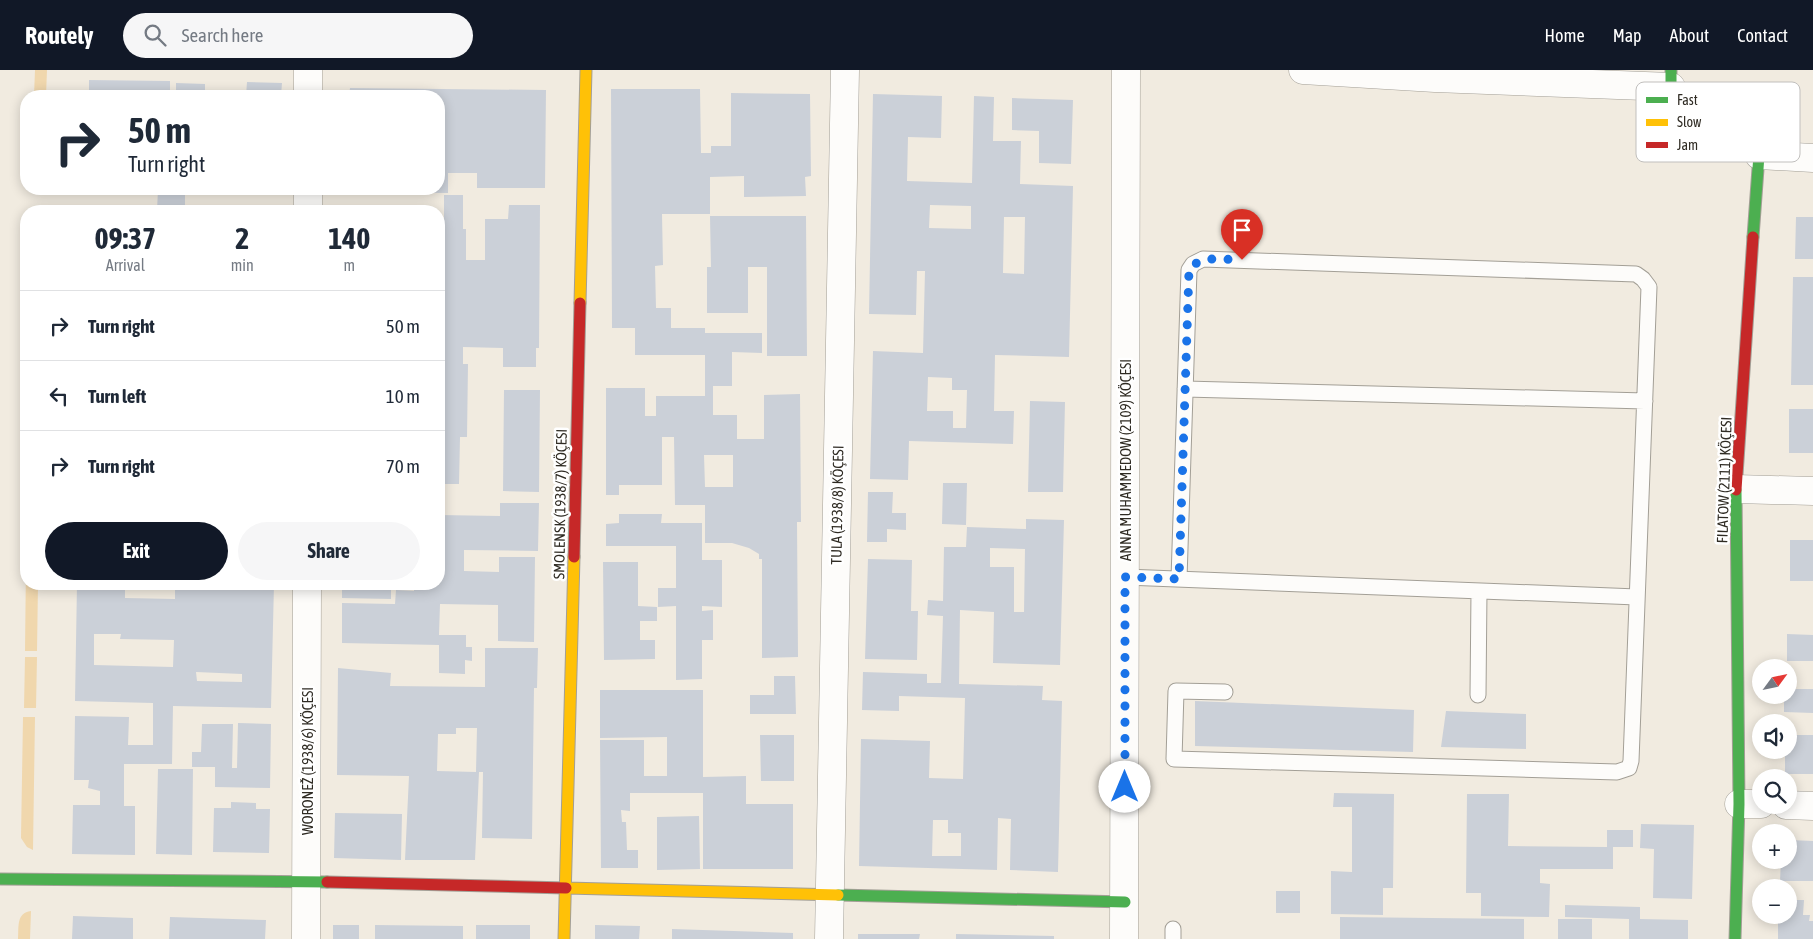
<!DOCTYPE html>
<meta charset="utf-8">
<style>
body{margin:0;font-family:"Asap Condensed",sans-serif;background:#f6f6f7;color:#1f2937;height:100vh;display:flex;flex-direction:column;font-size:19px;white-space:nowrap}
*{box-sizing:border-box;margin:0}
p{font-size:16px;color:#747a83}
.icon{flex:none;width:28px;height:28px;fill:none;stroke:currentColor;stroke-width:2;stroke-linecap:round;stroke-linejoin:round}
.map{position:relative;flex:1;overflow:hidden}
.details{position:absolute;left:20px;top:135px;width:425px;height:385px;display:flex;flex-direction:column;background:#fff;border-radius:20px;box-shadow:0 2px 12px #0003}
.details>*{flex:none}
.banner{position:absolute;left:20px;top:20px;width:425px;height:105px;border-radius:20px;box-shadow:0 2px 12px #0003;background:#fff;color:#1f2937;overflow:hidden}
.needle{width:32px;rotate:57deg}
.buttons{position:absolute;left:1752px;top:589px;display:grid;gap:10px}
.buttons a{display:grid;place-items:center;width:45px;height:45px;border-radius:50%;background:#fff;box-shadow:0 2px 12px #0003;font-size:25px}
.pin{position:absolute;display:grid;place-items:center;width:42px;height:42px;color:#fff;margin:-51px -21px;border-radius:50% 50% 50% 0;rotate:-45deg;box-shadow:0 0 5px #0007}
.pin .icon{rotate:45deg}
.me{position:absolute;width:55px;margin:-28px;rotate:0deg;stroke-linejoin:round;filter:drop-shadow(0 0 4px #0008)}
.turn{display:flex;align-items:center;gap:18px;height:105px;padding:0 25px;font-size:22px}
.turn .icon{width:65px;height:65px;stroke-width:2.5}
.turn b{display:block;font-size:35px;line-height:42px}
.eta{display:flex;justify-content:space-evenly;align-items:center;height:85px;text-align:center}
.eta b{font-size:30px;font-weight:700;line-height:35px}
.cta{display:flex;gap:10px;margin-top:auto;padding:10px 25px}
.cta a{flex:1;height:58px;border-radius:30px;background:#111827;color:#fff;font-size:20px;font-weight:700;line-height:58px;text-align:center}
.cta a+a{background:#f6f6f7;color:#1f2937}
ul{padding:0;list-style:none}
li{display:flex;align-items:center;gap:15px;height:70px;padding:0 25px;border-top:1px solid #e0e1e3}
li div{flex:1}
li b{display:block;font-size:19px}
li em{font-style:normal}
header{display:flex;align-items:center;gap:30px;box-sizing:border-box;height:70px;padding:0 25px;background:#111827;color:#fff}
header strong{font-size:24px}
nav{display:flex;gap:28px;margin-inline-start:auto;font-size:18px}
.search{width:350px;height:45px;background:#f6f6f7;display:flex;align-items:center;gap:12px;box-sizing:border-box;padding:0 18px;border-radius:28px;color:#747a83;font-size:19px}
.map>svg:first-child{display:block}
.green{fill:#f0d7ad}
.building{fill:#cbd0d8;fill-rule:evenodd}
.lines{fill:none;stroke-linecap:round;stroke-linejoin:round}
.lane-casing{stroke:#a39f96;stroke-width:17}
.street-casing{stroke:#a39f96;stroke-width:29}
.fast-casing{stroke:#a39f96;stroke-width:13}
.slow-casing{stroke:#a39f96;stroke-width:13}
.jam-casing{stroke:#a39f96;stroke-width:13}
.lane{stroke:#fdfcfa;stroke-width:15}
.street{stroke:#fdfcfa;stroke-width:28}
.fast{stroke:#4caf50;stroke-width:11}
.slow{stroke:#ffc107;stroke-width:11}
.jam{stroke:#c62828;stroke-width:11}
.route{stroke:#1a73e8;stroke-width:9;stroke-dasharray:0 16.2}
.labels{text-anchor:middle;dominant-baseline:central;stroke-width:5;stroke-linejoin:round;paint-order:stroke}
.street-label{font-size:15px;fill:#2f2b23;stroke:#fff}
.key{fill:#fff;stroke:#c1bfbd;stroke-width:1}
.key-label{font-size:14px;fill:#2f2b23}
</style>
<header>
<strong>Routely</strong>
<div class="search"><svg class="icon" aria-label="search" viewBox="0 0 24 24"><circle cx="10" cy="10" r="6"/><path d="M15 15l6 6"/></svg>Search here</div>
<nav><a>Home</a><a>Map</a><a>About</a><a>Contact</a></nav>
</header>
<div class="map">
<svg width="1813" height="869" viewBox="0 0 1813 869">
<rect width="100%" height="100%" fill="#f1ebe0"/>
<path class="green" d="M35,0H47L46,26H34Z
M26,492V514H38L37,581H25Z
M25,587H37L36,638H24Z
M23,647H35L33,780L27,777L21,768Z
M31,841L30,869H18C19,857 16,843 31,841Z"/>
<path class="building" d="M89,10L170,11V26H89Z
M247,12L282,13L281,26H246Z
M176,13L205,14V26H176Z
M350,18L546,20L545,118H477V103H448V123L349,122V119H439V26H349Z
M611,19H700L701,83H711V76H731V23L810,24L811,106L805,107L806,126L744,127V106L710,107V144H662L663,195L655,196L656,238H671V258H705V263H762V283L732,282V316H713V345H737V369H764V325L800,324L801,452H797L798,587L762,588V489H759V484L749,478L732,473H705V435H675L674,367H662V415H619V425H606V318H645V346H656V326H705V285H635V258H612ZM704,385H733V417H705Z
M873,24L942,26L941,68L908,67L907,111L972,113L974,26L994,27L993,71H1021L1020,114L1073,116L1069,287L995,285L994,341H1014L1013,374L909,371L908,410L870,409L873,281L923,283L925,201H917L916,245L869,244ZM930,135L971,136V159L929,158ZM1004,147H1025L1024,204L1003,203ZM928,307L952,308V320H967L966,358H953V341H927Z
M1012,28L1073,30L1071,94L1039,93V61L1012,60Z
M158,119H182V125H185V141H157Z
M444,125H463V159H466V190H485V149H508L509,135H540L539,278H536V297H503V278L463,277V294H468L467,367H460L459,414H441L442,367H439V277H443L444,236L439,235V152H444Z
M242,138L280,139V141H242Z
M347,139H412V141H347Z
M710,146H806L807,286H767V197H748V243H707V197H711Z
M1796,147H1813V189H1795Z
M1793,207H1813V315H1791Z
M504,320H540L539,422L503,421Z
M1030,331L1065,332L1063,422H1028Z
M1789,339H1813V383H1789Z
M943,413H967L966,455L942,454Z
M868,422H893L892,443H906V460L887,459V472H867Z
M500,433H539L538,481L464,480V501L499,502V487H535L534,572L498,571V535L440,534L439,565H466V577H472V591L465,590V604L439,603V575L342,573V533L395,534L396,520L414,521V514H439V445L500,446Z
M619,444H662L661,453H702V490H722V537L702,536V541L713,540V570H702V609L676,610V536L658,537V518H676V476H606V454L619,453Z
M1026,449L1064,450L1060,595L993,593L994,542L960,540L959,614L1043,616L1042,630L1062,631L1058,802L1010,800L1011,749L998,748L997,800L859,796L861,669L930,671L929,708L963,709L965,628L899,626V641L862,640L863,602L927,604V613H941L943,546L927,545L928,530L943,531L944,477H966L967,457L1026,459ZM990,478L1025,479L1024,542H1014V497H990ZM933,750H948V763H961V786H932Z
M1790,470H1813V511H1790Z
M868,489L912,490L911,541H918L917,590L865,589Z
M603,492H638V536L657,537V551H640V570H655V589L604,590Z
M77,514H125V528L175,529V514H274L271,638L173,636L172,694H124V736H135V785L72,784L73,735H100V721L88,718L89,710H74L75,646L129,647L128,675H153V633L75,631ZM94,564H121L120,569L174,570L173,597L94,595ZM196,602L242,604V612L197,611Z
M342,514H391V529L342,528Z
M1787,564L1813,565V591H1787Z
M485,578H538L537,618H534L532,769L482,768L483,702H479L475,790H405L409,706L337,705L338,598L391,603L390,616L485,617ZM456,658H477L476,702L437,701L438,664H456Z
M774,606H795L796,644H750V625H774Z
M1789,619H1813V643L1784,642V625H1789Z
M600,620H703V707L746,706V734H793V799H703V723H630V741L621,740L622,752H626L627,780H638V798H601L600,670H644V706H667V667L600,668Z
M1195,631L1414,640L1413,682L1195,676Z
M1446,641L1526,644V679L1441,677Z
M238,653L271,654L270,718L215,717V697H192V682H201L202,654H233L232,698H237Z
M760,665H794V711H761Z
M1789,665H1813V704H1785V680H1789Z
M158,699H193L192,785L156,784Z
M1334,723L1394,724L1393,818H1383V845L1331,844V801L1352,802V737H1333Z
M1467,724H1509L1508,776L1607,777V760H1633V777H1613V799H1540V813L1550,814L1549,847L1481,846V823H1466Z
M231,732L256,733V739H270L269,783L213,782L214,738H231Z
M335,743L402,744L401,790L334,788Z
M699,746L700,799L657,800V747Z
M1641,754L1694,755L1692,829L1653,828L1654,779L1640,778Z
M1789,770L1813,771V811H1780L1781,790H1789Z
M1276,821H1300V843H1276Z
M1789,825H1793V830H1804L1803,845H1810L1809,851H1813V869H1778V845H1789Z
M1565,835L1640,837V849L1688,850V869H1629V849L1565,847Z
M73,846L133,848V869H72Z
M170,847L266,850L265,869H169Z
M1340,847L1524,849V869H1340Z
M1558,849H1592V869H1558Z
M333,855H359V869H333Z
M375,855L463,856V869H375Z
M476,855H530V869H476Z
M595,855L640,856L639,869H595Z
M672,859L793,863V869H672Z
M858,864H920L919,869H858Z
M956,864L1054,866V869H956Z"/>
<g class="lines">
<defs>
<path id="lane" d="M1185,319L1645,331
M1125,507L1637,527
M1179,509L1189,200L1193,194L1203,189L1636,204L1643,209L1649,217L1631,691L1629,698L1617,702L1174,689L1176,621L1225,622
M1478,625L1479,521
M1173,869V859"/>
<path id="street" d="M1303,0L1435,8L1671,17
M308,26V0
M1759,85L1813,88
M308,141V119
M1736,419L1813,421
M1739,734H1761
M1786,735L1813,736
M306,869L307,514
M829,869L845,0
M1124,869L1126,0"/>
<path id="fast" d="M1671,0V17L1704,29L1737,53L1759,85L1753,167
M0,809L327,812
M838,825L1125,832
M1735,869L1739,734L1736,420"/>
<path id="slow" d="M580,233L586,0
M566,818L838,825
M564,869L574,487"/>
<path id="jam" d="M1736,420L1753,167
M574,487L580,233
M327,812L566,818"/>
</defs>
<use href="#lane" class="lane-casing"/>
<use href="#street" class="street-casing"/>
<use href="#fast" class="fast-casing"/>
<use href="#slow" class="slow-casing"/>
<use href="#jam" class="jam-casing"/>
<use href="#lane" class="lane"/>
<use href="#street" class="street"/>
<use href="#fast" class="fast"/>
<use href="#slow" class="slow"/>
<use href="#jam" class="jam"/>
</g>
<g class="lines">
<path class="route" d="M1125,717V507L1179,509L1189,200C1200,184 1224,190 1242,190"/>
</g>
<g class="labels">
<g class="street-label">
<text transform="translate(1125 390) rotate(-90)">ANNA MUHAMMEDOW (2109) KÖÇESI</text>
<text transform="translate(1724 410) rotate(-88)">FILATOW (2111) KÖÇESI</text>
<text transform="translate(560 434) rotate(-89)">SMOLENSK (1938/7) KÖÇESI</text>
<text transform="translate(837 435) rotate(-89)">TULA (1938/8) KÖÇESI</text>
<text transform="translate(307 691) rotate(-90)">WORONEŽ (1938/6) KÖÇESI</text>
</g>
</g>
<rect x="1636" y="12" width="164" height="80" rx="8" class="key"/>
<rect x="1646" y="27" width="22" height="6" fill="#4caf50"/>
<rect x="1646" y="49" width="22" height="7" fill="#ffc107"/>
<rect x="1646" y="72" width="22" height="6" fill="#c62828"/>
<g class="key-label">
<text x="1677" y="35">Fast</text>
<text x="1677" y="57">Slow</text>
<text x="1677" y="80">Jam</text>
</g>
</svg>
<div class="buttons">
<a><svg class="needle" viewBox="-14 -14 28 28"><path d="M0-13l5 13h-10z" fill="#e53935"/><path d="M0 13l5-13h-10z" fill="#747a83"/></svg></a>
<a><svg class="icon" aria-label="sound" viewBox="0 0 24 24"><path d="M4 9h4l5-4v14l-5-4H4zM17 9q2 3 0 6"/></svg></a>
<a><svg class="icon" aria-label="search" viewBox="0 0 24 24"><circle cx="10" cy="10" r="6"/><path d="M15 15l6 6"/></svg></a>
<a>+</a>
<a>−</a>
</div>
<div class="pin" style="left:1242px;top:190px;background:#d93025"><svg class="icon" aria-label="arrive" viewBox="0 0 24 24"><path d="M6 21V4h12l-3 4 3 4H6"/></svg></div>
<svg class="me" style="left:1125px;top:717px" viewBox="-20 -20 40 40"><circle r="19" fill="#fff"/><path d="M0-13L10 11 0 6-10 11z" fill="#1a73e8"/></svg>
<div class="banner">
<div class="turn"><svg class="icon" aria-label="right" viewBox="0 0 24 24"><path d="M7 20v-9h11M14 6l5 5-5 5"/></svg><div><b>50 m</b>Turn right</div></div>
</div>
<section class="details">
<div class="eta">
<div><b>09:37</b><p>Arrival</p></div>
<div><b>2</b><p>min</p></div>
<div><b>140</b><p>m</p></div>
</div>
<ul>
<li><svg class="icon" aria-label="right" viewBox="0 0 24 24"><path d="M7 20v-9h11M14 6l5 5-5 5"/></svg><div><b>Turn right</b></div><em>50 m</em></li>
<li><svg class="icon" aria-label="left" viewBox="0 0 24 24"><path d="M17 20v-9H6M10 6l-5 5 5 5"/></svg><div><b>Turn left</b></div><em>10 m</em></li>
<li><svg class="icon" aria-label="right" viewBox="0 0 24 24"><path d="M7 20v-9h11M14 6l5 5-5 5"/></svg><div><b>Turn right</b></div><em>70 m</em></li>
</ul>
<div class="cta"><a>Exit</a><a>Share</a></div>
</section>
</div>
